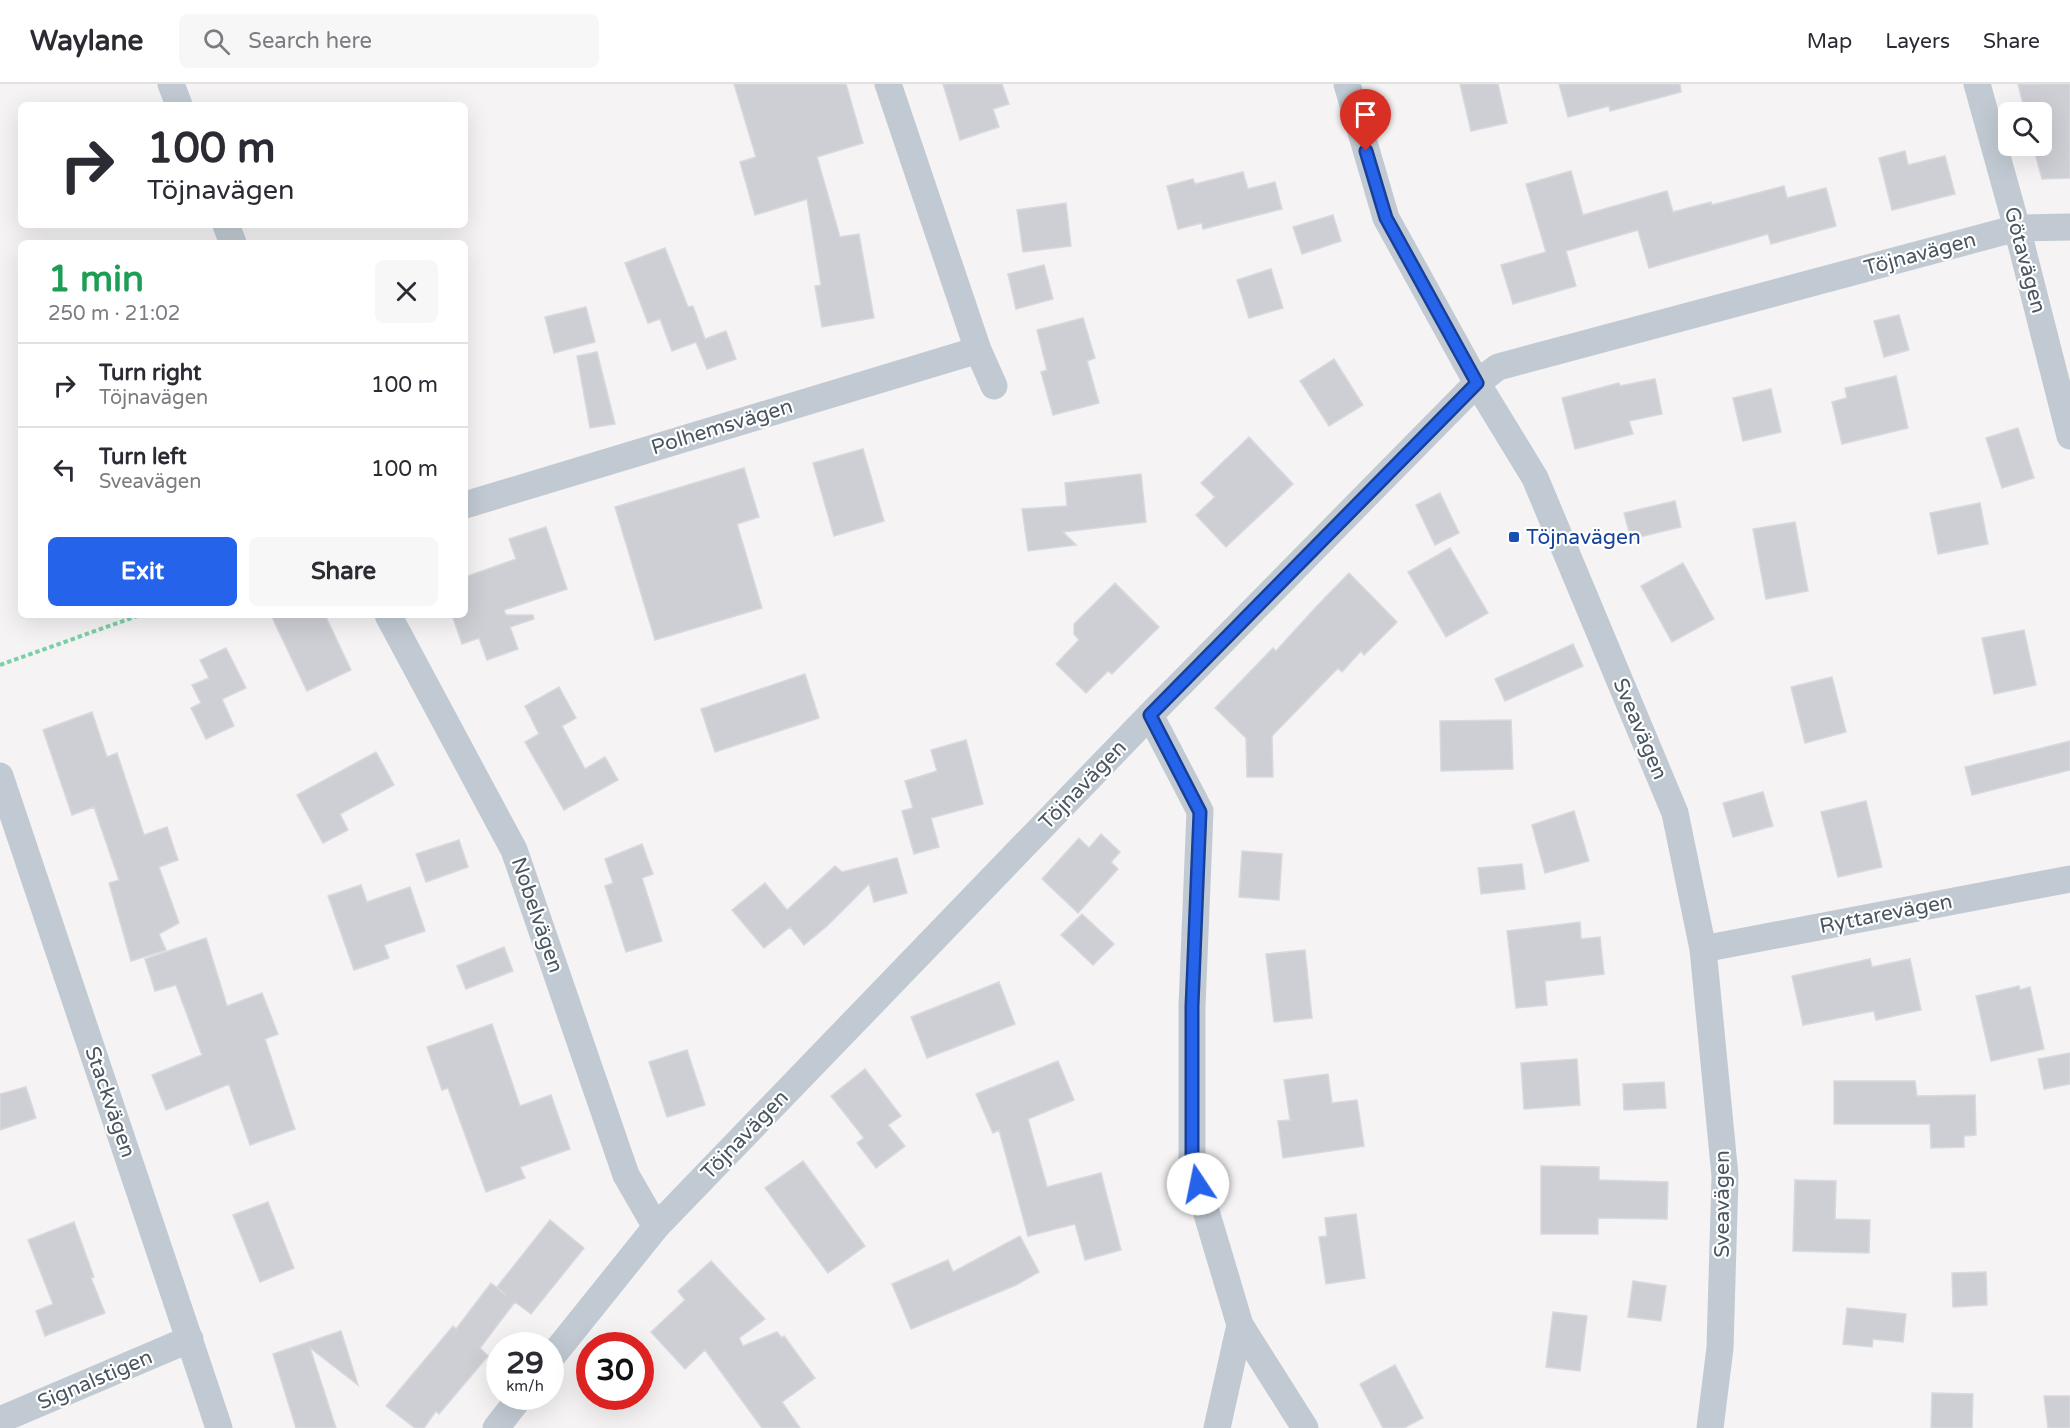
<!DOCTYPE html>
<meta charset="utf-8">
<style>
body{margin:0;font-family:"Varela Round",sans-serif;background:#f7f7f7;color:#2b2b33;height:100vh;display:flex;flex-direction:column;font-size:22px;white-space:nowrap}
*{box-sizing:border-box;margin:0}
p{font-size:20px;color:#7c7c81}
.icon{flex:none;width:33px;height:33px;fill:none;stroke:currentColor;stroke-width:2;stroke-linecap:round;stroke-linejoin:round}
.map{position:relative;flex:1;overflow:hidden}
.panel{position:absolute;left:18px;top:156px;width:450px;height:378px;display:flex;flex-direction:column;background:#fff;border-radius:9px;box-shadow:0 6px 24px #0002}
.panel>*{flex:none}
.hud{position:absolute;left:18px;top:18px;width:450px;height:126px;border-radius:9px;box-shadow:0 6px 24px #0002;background:#fff;color:#2b2b33;overflow:hidden}
.tools{position:absolute;left:1998px;top:18px;display:grid;gap:12px}
.tools a{display:grid;place-items:center;width:54px;height:54px;border-radius:9px;background:#fff;box-shadow:0 6px 24px #0002;font-size:30px}
.speed{position:absolute;left:486px;top:1248px;display:flex;gap:12px;font-size:30px;font-weight:700;text-align:center}
.speed>*{display:grid;place-content:center;width:78px;height:78px;border-radius:50%;background:#fff;box-shadow:0 6px 24px #0002;line-height:1}
.speed small{font-size:15px;font-weight:400}
.speed .limit{border:9px solid #d22;background:#fff;color:#111}
.pin{position:absolute;display:grid;place-items:center;width:51px;height:51px;color:#fff;margin:-62px -26px;border-radius:50% 50% 50% 0;rotate:-45deg;box-shadow:0 0 6px #0007}
.pin .icon{rotate:45deg}
.me{position:absolute;width:66px;margin:-33px;rotate:349deg;stroke-linejoin:round;filter:drop-shadow(0 0 4px #0008)}
.turn{display:flex;align-items:center;gap:21px;height:126px;padding:0 30px;font-size:27px}
.turn .icon{width:78px;height:78px;stroke-width:2.5}
.turn b{display:block;font-size:42px;line-height:51px}
.round{display:grid;place-items:center;flex:none;width:63px;height:63px;border-radius:9px;background:#f7f7f7}
.headline{display:flex;align-items:center;justify-content:space-between;height:102px;padding:0 30px}
h1{font-size:36px;font-weight:700;line-height:45px;color:#1e9e55}
.action{display:flex;gap:12px;margin-top:auto;padding:12px 30px}
.action a{flex:1;height:69px;border-radius:9px;background:#2563eb;color:#fff;font-size:24px;font-weight:700;line-height:69px;text-align:center}
.action a+a{background:#f7f7f7;color:#2b2b33}
ul{padding:0;list-style:none}
li{display:flex;align-items:center;gap:18px;height:84px;padding:0 30px;border-top:2px solid #e1e1e2}
li div{flex:1}
li b{display:block;font-size:22px}
li em{font-style:normal}
header{display:flex;align-items:center;gap:36px;box-sizing:border-box;height:84px;padding:0 30px;background:#fff;border-bottom:2px solid #e1e1e2}
header strong{font-size:28px}
nav{display:flex;gap:33px;margin-inline-start:auto;font-size:21px}
.search{width:420px;height:54px;background:#f7f7f7;display:flex;align-items:center;gap:15px;box-sizing:border-box;padding:0 21px;border-radius:9px;color:#7c7c81;font-size:22px}
.map>svg:first-child{display:block}
.building{fill:#cdcfd5;stroke:#d7d9de;stroke-width:1.5}
.lines{fill:none;stroke-linecap:round;stroke-linejoin:round}
.path{stroke:#7ad0a6;stroke-width:4;stroke-dasharray:4.5 3;stroke-linecap:butt}
.minor{stroke:#c1cad2;stroke-width:27}
.route-casing{stroke:#184099;stroke-width:15}
.route{stroke:#2563eb;stroke-width:10}
.transit-dot{fill:#1a4fb4;stroke:#fff;stroke-width:2}
.labels{text-anchor:middle;dominant-baseline:central;stroke-width:4.5;stroke-linejoin:round;paint-order:stroke}
.street-label{font-size:21px;fill:#4a5661;stroke:#fff}
.transit-label{font-size:21px;fill:#164399;stroke:#fff;text-anchor:start}
</style>
<header>
<strong>Waylane</strong>
<div class="search"><svg class="icon" aria-label="search" viewBox="0 0 24 24"><circle cx="10" cy="10" r="6"/><path d="M15 15l6 6"/></svg>Search here</div>
<nav><a>Map</a><a>Layers</a><a>Share</a></nav>
</header>
<div class="map">
<svg width="2070" height="1344" viewBox="0 0 2070 1344">
<rect width="100%" height="100%" fill="#f5f3f3"/>
<path class="building" d="M734,0H846L863,59L817,73L840,153L859,150L874,234L822,243L815,202L821,201L807,115L755,131L740,78L756,73Z
M943,0H1002L1009,20L993,25L999,43L960,56Z
M1460,0H1498L1507,39L1471,47Z
M1559,0H1680L1681,8L1610,27L1609,22L1568,33Z
M2018,0H2070V94L2042,95L2033,62H2042V28H2025Z
M1905,67L1908,81L1945,72L1955,110L1892,126L1879,74Z
M1571,87L1583,131L1667,107L1673,128L1711,118L1712,121L1784,102L1787,114L1826,104L1836,142L1771,160L1768,150L1649,184L1638,146L1566,167L1576,202L1513,220L1501,181L1546,168L1526,100Z
M1243,88L1248,105L1275,98L1282,125L1203,145L1202,139L1178,145L1167,102L1193,95L1195,100Z
M1066,119L1071,162L1023,168L1017,126Z
M1333,131L1341,157L1302,170L1293,143Z
M665,164L688,223L693,222L705,255L726,247L736,275L707,285L696,258L672,267L660,235L648,239L625,179Z
M1044,181L1053,215L1016,225L1008,190Z
M1271,185L1283,224L1249,234L1237,196Z
M586,223L595,258L554,269L545,233Z
M1899,231L1909,266L1884,273L1874,237Z
M1083,234L1095,274L1087,277L1099,319L1053,331L1041,288L1047,286L1037,246Z
M597,268L615,340L590,344L577,272Z
M1334,275L1363,321L1329,342L1300,297Z
M1896,292L1908,344L1842,360L1832,318L1847,314L1845,304Z
M1655,295L1662,330L1629,337L1633,350L1575,365L1562,314L1619,299L1620,302Z
M1771,305L1781,348L1743,357L1733,314Z
M2018,344L2034,394L2002,404L1986,354Z
M1249,353L1293,400L1226,463L1196,431L1215,413L1201,399Z
M863,365L884,437L834,452L813,379Z
M744,384L759,433L737,440L762,524L655,556L615,423Z
M1141,390L1146,438L1063,448L1076,461L1028,467L1022,425L1067,422L1065,399Z
M1440,409L1459,449L1435,461L1416,421Z
M1675,417L1681,443L1631,455L1624,429Z
M1980,419L1988,460L1938,470L1930,429Z
M1795,438L1808,507L1766,515L1753,445Z
M546,443L567,505L504,526L506,531H533L534,535L510,543L518,565L487,576L479,554L462,560L452,531H465V493L516,475L509,455Z
M1450,464L1488,529L1446,553L1408,488Z
M1683,479L1714,535L1672,558L1641,502Z
M1349,489L1397,538L1364,571L1361,567L1342,588L1338,584L1272,652L1273,693H1247L1246,654L1215,624L1273,564L1276,567L1316,523Z
M1115,499L1159,543L1112,590L1108,587L1086,609L1056,580L1079,556L1074,550V540Z
M271,531H325L351,586L307,607Z
M2024,546L2036,601L1994,610L1982,554Z
M1573,560L1583,582L1505,617L1495,595Z
M226,564L246,604L222,615L234,642L206,655L191,624L201,619L192,601L209,594L200,576Z
M805,590L819,634L715,668L701,625Z
M1832,593L1846,648L1805,659L1791,603Z
M559,603L576,634L562,642L585,685L605,673L618,696L564,726L525,658L539,650L525,622Z
M92,628L107,673L117,669L144,751L167,743L178,776L159,783L179,839L159,850L166,866L131,877L109,799L119,796L94,723L72,731L43,646Z
M1511,636L1513,685L1441,687L1440,637Z
M966,656L983,720L931,734L939,763L914,770L902,727L913,724L905,697L937,687L931,666Z
M2070,657V686L1972,711L1965,683Z
M376,668L394,701L340,730L348,746L323,759L297,711Z
M1763,708L1773,742L1733,753L1723,719Z
M1866,717L1882,783L1838,793L1821,728Z
M1574,727L1589,777L1545,789L1532,741Z
M1101,750L1120,768L1111,778L1118,785L1078,829L1042,795L1079,754L1089,764Z
M459,756L468,783L426,798L416,770Z
M642,760L653,790L642,794L662,857L626,868L605,802L613,799L605,775Z
M1242,767L1282,770L1279,816L1239,813Z
M897,774L907,809L874,818L869,800L827,842L804,861L790,843L764,864L732,826L765,799L787,826L835,782L842,788Z
M1522,780L1525,805L1481,810L1478,784Z
M361,801L367,818L410,803L425,847L384,861L389,874L354,886L328,812Z
M1082,830L1114,860L1093,881L1061,851Z
M1580,838L1581,855L1600,853L1604,890L1545,897L1547,921L1516,924L1507,847Z
M206,854L227,922L262,909L278,950L265,955L295,1045L250,1061L229,1000L166,1026L152,991L202,971L176,901L155,907L145,875Z
M504,863L513,887L466,905L457,882Z
M1305,866L1312,934L1274,938L1266,870Z
M1870,875L1872,883L1910,875L1921,926L1876,936L1874,927L1803,941L1792,892Z
M999,898L1015,940L927,974L911,933Z
M2019,902L2020,906L2030,903L2044,965L1991,977L1976,912Z
M492,940L520,1022L551,1011L570,1065L520,1083L525,1094L486,1108L448,1004L442,1006L427,963Z
M687,966L705,1021L667,1033L649,978Z
M2070,969V1000L2044,1005L2038,975Z
M1577,975L1580,1021L1524,1025L1521,979Z
M1058,977L1074,1016L1028,1035L1047,1103L1101,1089L1121,1166L1085,1176L1075,1140L1028,1152L999,1046L993,1049L976,1010Z
M865,985L901,1032L888,1041L905,1062L876,1084L857,1059L864,1054L831,1012Z
M1328,990L1332,1019L1357,1016L1364,1062L1283,1074L1278,1037L1290,1036L1284,996Z
M1834,997H1915L1917,1012L1975,1011L1976,1051L1964,1052V1063L1931,1064L1930,1040H1834Z
M1664,998L1666,1024L1624,1026L1623,1000Z
M26,1003L36,1034L0,1046V1010Z
M803,1077L865,1162L828,1189L765,1104Z
M1541,1082L1599,1083V1096L1668,1098L1667,1135L1598,1134V1150H1541Z
M1795,1096L1836,1097L1835,1135L1870,1136L1869,1169L1793,1167Z
M268,1118L294,1184L260,1198L233,1131Z
M1356,1130L1365,1194L1326,1200L1319,1153L1327,1152L1325,1134Z
M550,1136L584,1164L531,1230L515,1218L480,1264L488,1272L439,1330L436,1327L424,1344H415L386,1322L453,1242L456,1245L491,1199L506,1211L497,1203Z
M74,1138L94,1193L91,1194L105,1229L45,1252L36,1227L53,1220L28,1156Z
M1020,1152L1039,1188L1016,1201L911,1245L892,1200L948,1176L953,1188Z
M711,1177L765,1235L739,1254L743,1262L777,1248L782,1254L784,1252L815,1294L782,1318L800,1344H762L705,1266L685,1285L651,1248L685,1216L678,1207Z
M1986,1188L1987,1221L1953,1223L1952,1189Z
M1633,1197L1666,1202L1661,1237L1628,1233Z
M1847,1224L1906,1230L1903,1258L1873,1255L1872,1263L1843,1260Z
M1553,1228L1587,1232L1580,1287L1546,1283Z
M341,1247L358,1301L310,1264L336,1344H296L273,1270Z
M1395,1281L1423,1334L1404,1344H1383L1360,1300Z
M1932,1309L1973,1310L1972,1344H1931Z
M2044,1312H2070V1344H2048Z"/>
<g class="lines">
<path class="path" d="M0,581L140,531"/>
<path class="minor" d="M171,0L179,21
M888,0L978,266L994,302
M1347,0L1386,134L1477,299L1535,394L1675,729L1703,865L1725,1092L1720,1264L1710,1344
M1977,0L2017,144L2070,352
M226,141L233,159
M465,421L978,266
M388,531L514,766L626,1091L656,1143
M1150,631L1200,727L1192,922V1080L1240,1241L1217,1344
M0,692L219,1344
M1703,865L2070,795
M1240,1241L1305,1344
M550,1275L656,1143L1150,631L1477,299L1498,283L2017,144L2070,143
M0,1336L190,1255
M496,1344L521,1312"/>
</g>
<g class="lines">
<defs>
<path id="route" d="M1198,1100L1192,1080V922L1200,728L1150,631L1477,299L1386,134L1366,67"/>
</defs>
<use href="#route" class="route-casing"/>
<use href="#route" class="route"/>
</g>
<rect class="transit-dot" x="1508" y="447" width="12" height="12" rx="3"/>
<g class="labels">
<g class="street-label">
<text transform="translate(1920 170) rotate(-15)">Töjnavägen</text>
<text transform="translate(2025 176) rotate(75)">Götavägen</text>
<text transform="translate(722 343) rotate(-17)">Polhemsvägen</text>
<text transform="translate(1640 645) rotate(67)">Sveavägen</text>
<text transform="translate(1083 701) rotate(-46)">Töjnavägen</text>
<text transform="translate(1886 830) rotate(-11)">Ryttarevägen</text>
<text transform="translate(537 831) rotate(71)">Nobelvägen</text>
<text transform="translate(110 1018) rotate(71)">Stackvägen</text>
<text transform="translate(745 1051) rotate(-46)">Töjnavägen</text>
<text transform="translate(1722 1120) rotate(-90)">Sveavägen</text>
<text transform="translate(95 1296) rotate(-23)">Signalstigen</text>
</g>
<g class="transit-label">
<text x="1526" y="453">Töjnavägen</text>
</g>
</g>
</svg>
<div class="tools">
<a><svg class="icon" aria-label="search" viewBox="0 0 24 24"><circle cx="10" cy="10" r="6"/><path d="M15 15l6 6"/></svg></a>
</div>
<div class="speed"><div>29<small>km/h</small></div><div class="limit">30</div></div>
<div class="pin" style="left:1366px;top:67px;background:#d93025"><svg class="icon" aria-label="arrive" viewBox="0 0 24 24"><path d="M6 21V4h12l-3 4 3 4H6"/></svg></div>
<svg class="me" style="left:1198px;top:1100px" viewBox="-20 -20 40 40"><circle r="19" fill="#fff"/><path d="M0-13L10 11 0 6-10 11z" fill="#2563eb"/></svg>
<div class="hud">
<div class="turn"><svg class="icon" aria-label="right" viewBox="0 0 24 24"><path d="M7 20v-9h11M14 6l5 5-5 5"/></svg><div><b>100 m</b>Töjnavägen</div></div>
</div>
<section class="panel">
<div class="headline"><div><h1>1 min</h1><p>250 m · 21:02</p></div><a class="round"><svg class="icon" aria-label="close" viewBox="0 0 24 24"><path d="M6 6l12 12M18 6L6 18"/></svg></a></div>
<ul>
<li><svg class="icon" aria-label="right" viewBox="0 0 24 24"><path d="M7 20v-9h11M14 6l5 5-5 5"/></svg><div><b>Turn right</b><p>Töjnavägen</p></div><em>100 m</em></li>
<li><svg class="icon" aria-label="left" viewBox="0 0 24 24"><path d="M17 20v-9H6M10 6l-5 5 5 5"/></svg><div><b>Turn left</b><p>Sveavägen</p></div><em>100 m</em></li>
</ul>
<div class="action"><a>Exit</a><a>Share</a></div>
</section>
</div>
